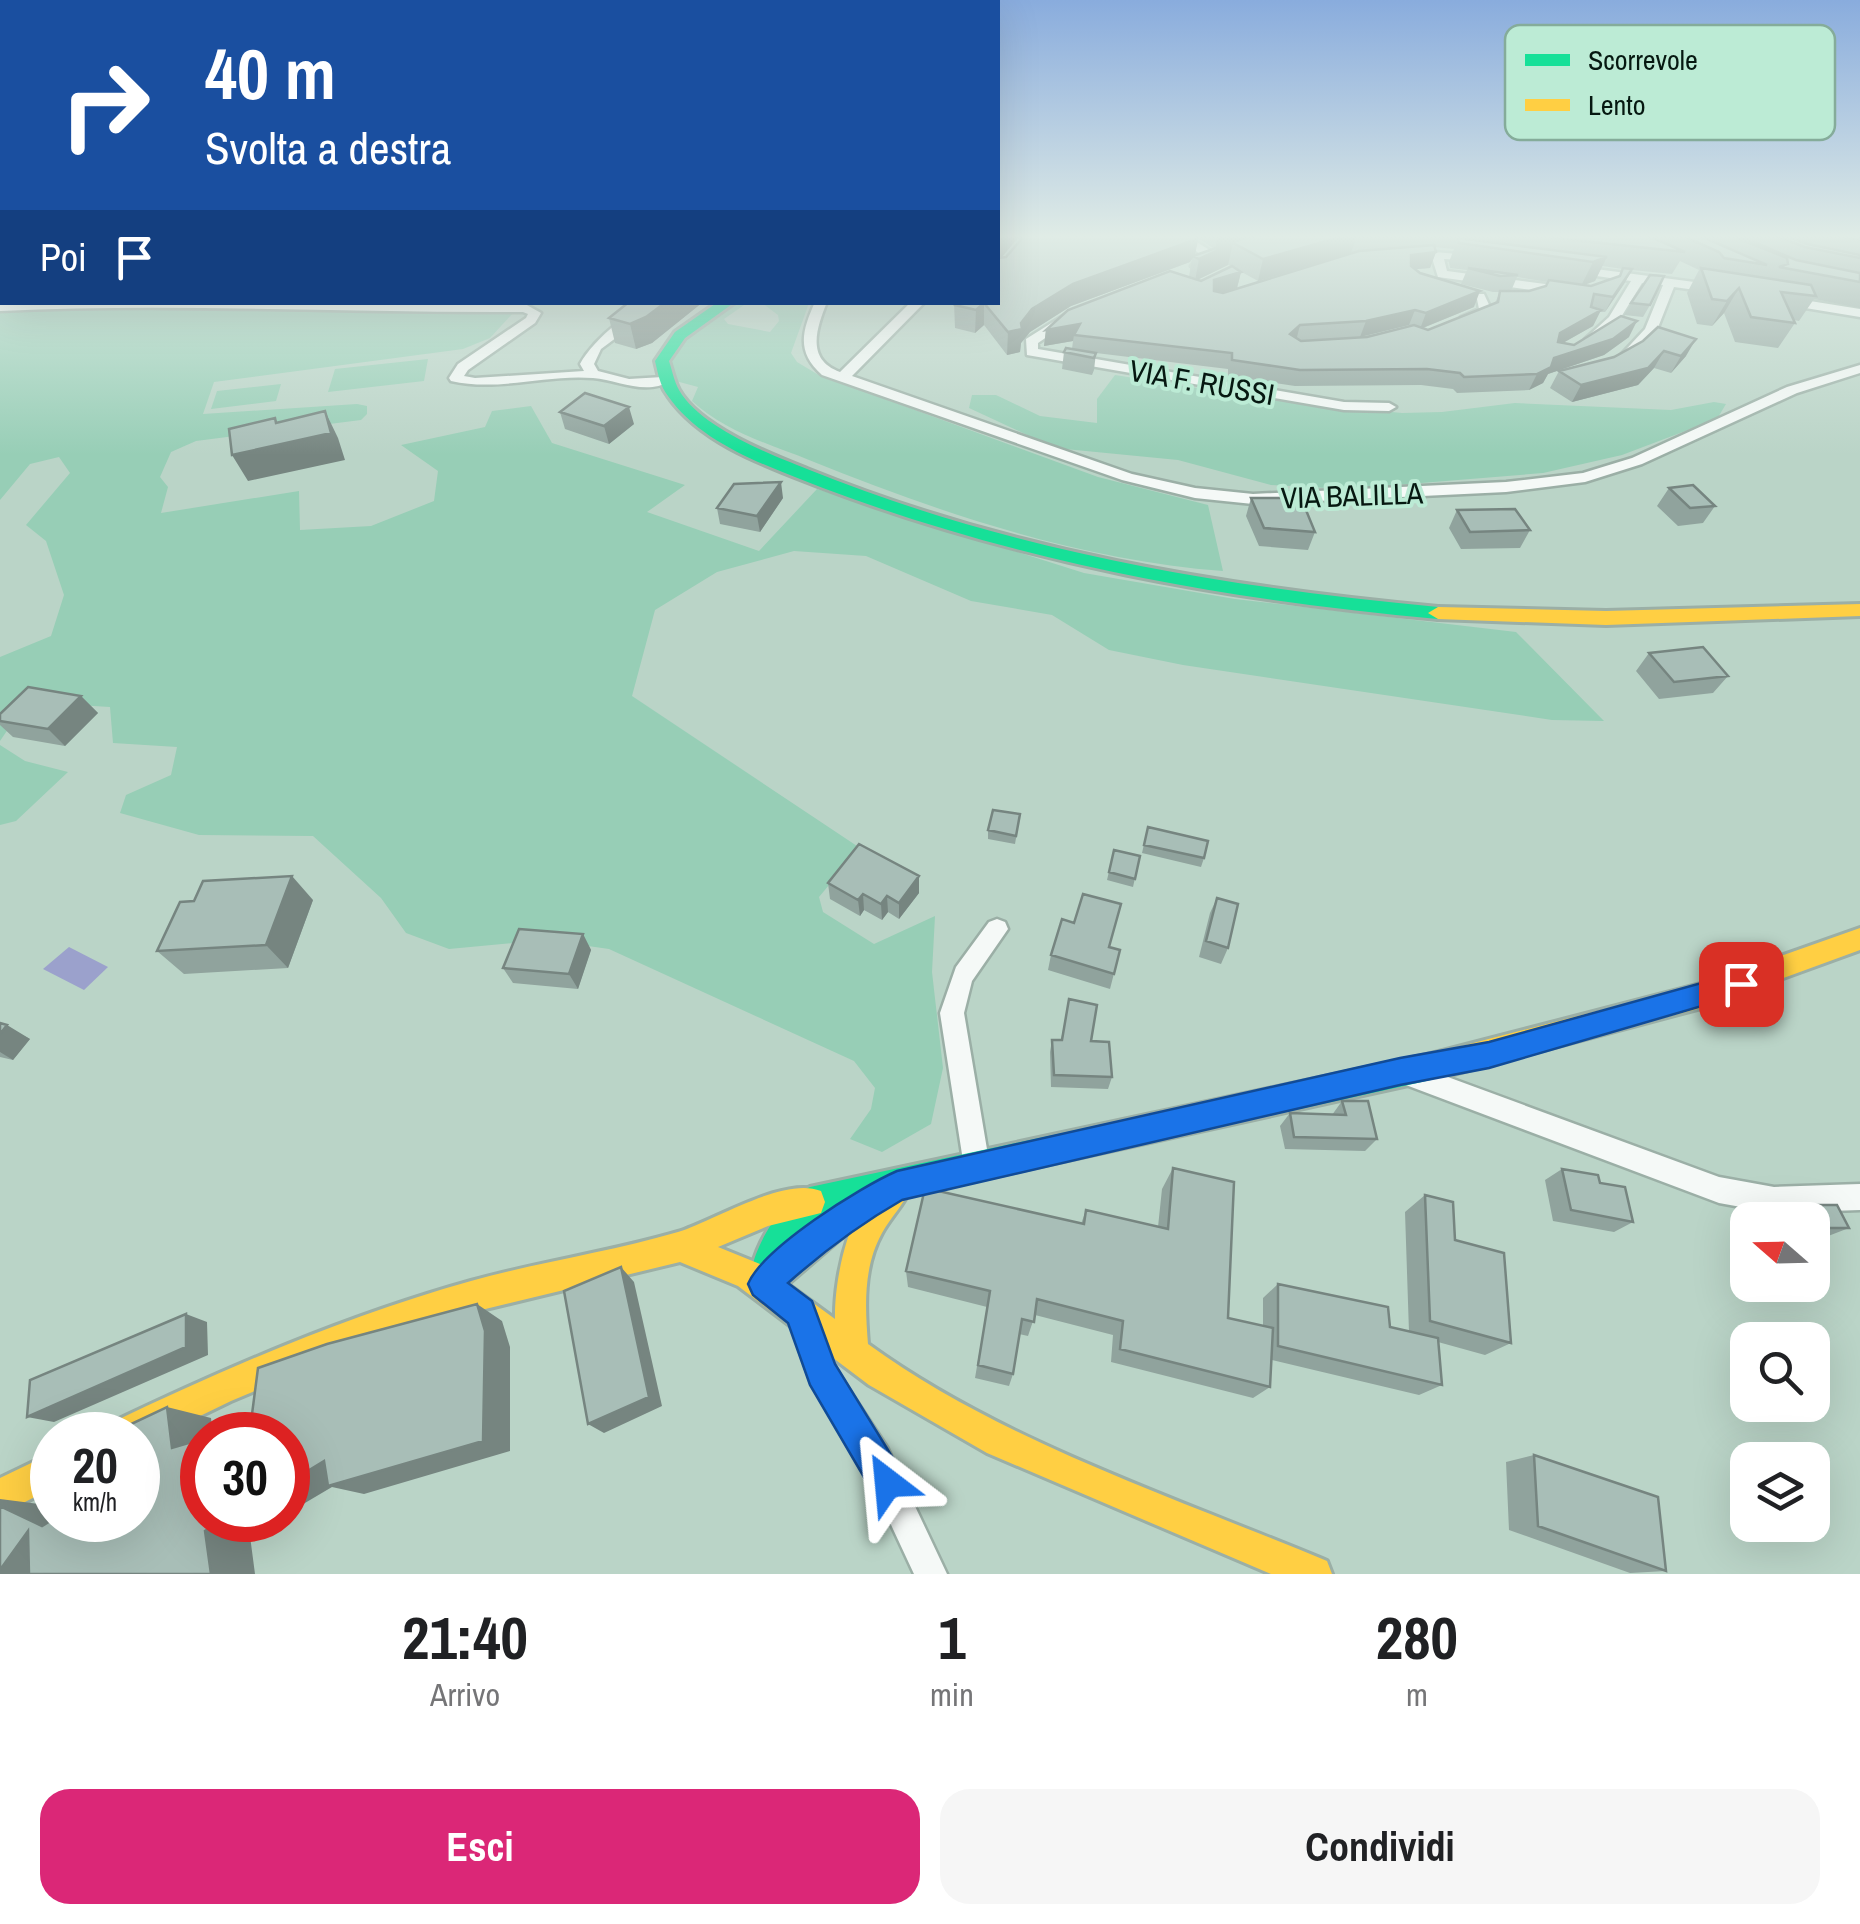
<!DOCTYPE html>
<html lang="it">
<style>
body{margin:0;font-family:"Archivo Narrow",sans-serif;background:#f6f6f6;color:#202124;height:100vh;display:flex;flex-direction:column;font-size:38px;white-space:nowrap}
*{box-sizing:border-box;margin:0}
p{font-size:32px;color:#757577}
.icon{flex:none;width:55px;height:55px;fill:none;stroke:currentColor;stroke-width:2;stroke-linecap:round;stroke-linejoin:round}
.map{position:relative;height:1574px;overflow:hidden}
.side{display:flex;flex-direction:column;background:#fff;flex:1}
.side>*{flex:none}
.banner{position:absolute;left:0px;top:0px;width:1000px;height:305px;box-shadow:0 10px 40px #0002;background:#1a4fa0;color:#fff;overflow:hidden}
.needle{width:65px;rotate:290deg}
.controls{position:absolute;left:1730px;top:1202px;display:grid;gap:20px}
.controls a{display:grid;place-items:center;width:100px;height:100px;border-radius:20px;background:#fff;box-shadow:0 10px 40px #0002;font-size:50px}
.speed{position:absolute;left:30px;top:1412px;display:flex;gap:20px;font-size:50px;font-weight:700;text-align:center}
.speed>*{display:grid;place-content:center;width:130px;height:130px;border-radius:50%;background:#fff;box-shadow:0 10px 40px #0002;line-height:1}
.speed small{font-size:25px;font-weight:400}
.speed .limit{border:15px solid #d22;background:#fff;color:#111}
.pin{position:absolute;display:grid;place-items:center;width:85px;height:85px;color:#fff;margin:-42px;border-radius:20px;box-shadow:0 5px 15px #0006}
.me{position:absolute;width:110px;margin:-55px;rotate:331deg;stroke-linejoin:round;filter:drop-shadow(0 0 8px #0008)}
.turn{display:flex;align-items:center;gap:35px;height:210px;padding:0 40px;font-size:45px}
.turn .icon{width:130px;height:130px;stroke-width:2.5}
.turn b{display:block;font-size:70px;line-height:85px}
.then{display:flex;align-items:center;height:95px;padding:0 40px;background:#0003;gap:20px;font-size:38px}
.eta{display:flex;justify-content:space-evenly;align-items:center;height:170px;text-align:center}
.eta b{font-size:60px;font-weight:800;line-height:70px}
.action{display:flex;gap:20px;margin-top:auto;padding:20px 40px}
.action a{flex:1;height:115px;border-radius:30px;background:#db2777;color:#fff;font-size:40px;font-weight:800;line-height:115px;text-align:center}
.action a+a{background:#f6f6f6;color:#202124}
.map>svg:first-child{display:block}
.green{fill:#97ceb6}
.water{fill:#9ba1cc}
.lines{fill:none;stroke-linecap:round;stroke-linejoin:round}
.street-casing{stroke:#9bafa6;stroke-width:5}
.fast-casing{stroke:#9bafa6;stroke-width:6}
.slow-casing{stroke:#9bafa6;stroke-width:6}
.street{fill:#f5f9f7;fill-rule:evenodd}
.fast{fill:#16e098;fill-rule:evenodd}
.slow{fill:#ffcf43;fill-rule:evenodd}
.wall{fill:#90a39d;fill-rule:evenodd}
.shaded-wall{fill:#768580}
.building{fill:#a8beb7;stroke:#768580;stroke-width:2.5}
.route{fill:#1a73e8;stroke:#114b97;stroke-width:2.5}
.labels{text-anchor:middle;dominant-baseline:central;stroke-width:8;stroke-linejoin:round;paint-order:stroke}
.far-street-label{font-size:30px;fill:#061811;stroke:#bcebd5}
.key{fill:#bcebd5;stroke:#85ac9a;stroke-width:2.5}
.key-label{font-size:28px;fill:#061811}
</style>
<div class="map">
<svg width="1860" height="1574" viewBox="0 0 1860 1574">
<rect width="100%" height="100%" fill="#bad4c7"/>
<path class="green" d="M734,303H747L724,319L728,324L770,332L779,321L778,315L762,303H809L791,353L797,362L817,374L1098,477L1208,505L1223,571C1079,560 943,514 809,460C769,444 724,431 692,401L698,387L672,380L666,368L680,340Z
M88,305L392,313L514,312L490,338L463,349L214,382L203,414L357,404L367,406V414L361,420L196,441L171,452L160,477L168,487L161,513L299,491L300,530L371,526L434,501L438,471L401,445L485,427L492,411L531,406L552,443L685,485L647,512L759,551L817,489L1084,573L1235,599L1516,632L1604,721L1552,720L1183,665L1109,650L1052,615L971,601L866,556L794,551L717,572L655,610L632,696L860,848L819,897L823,912L874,944L935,916L932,972L943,1068L931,1124L882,1152L850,1139L871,1109L875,1088L854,1061L609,949L546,940L449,949L406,933L381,898L313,836L199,835L120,813L126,795L171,775L177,747L113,743L110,707L44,703L19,713L0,741V657L51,636L64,595L46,541L26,525L70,473L59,457L30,464L0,500V310Z
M428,359L424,381L328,392L335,369Z
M1115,375L1287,402L1402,413L1442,412L1515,403L1671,410L1714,402L1726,404L1717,419L1622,455L1543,473L1347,489L1271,485L1178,460L1055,448L969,408L972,395H996L1040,416L1097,423V399Z
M281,384L276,401L211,409L217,391Z
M0,745L25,761L68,772L16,821L0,825Z"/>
<path class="water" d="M69,947L108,967L84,990L43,969Z"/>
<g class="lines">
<defs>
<path id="street" d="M1174,235H1186L1211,251L1213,253L1201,268L1191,266L1200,254Z
M0,249H2V255H0Z
M1409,250L1483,256V260L1479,261L1444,259L1447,271L1568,287L1574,291L1568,295L1438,277L1432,258L1405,255V251Z
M1573,266L1717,285L1723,289L1717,293L1674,287L1657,330L1625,362L1618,358L1645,329L1663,285L1642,283L1618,322L1591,343L1585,339L1609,317L1631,281L1569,272V268Z
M1476,294H1484L1492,311L1469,323H1461V317L1479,309Z
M1785,297L1860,309V317L1781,304V298Z
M254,302L525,304L541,313L535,323L468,370L464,376L475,378L584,371L580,364C593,340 636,302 664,302L601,349L594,364L598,371L629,379L663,377L670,381C646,396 618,380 593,378C546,374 499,392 451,381L449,378L458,364L526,318L528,314L523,312C349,313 174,303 0,311V303L19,302Z
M815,302H827C816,329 806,360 840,372L911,302H925L852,376L1132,474L1195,488L1253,494L1506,482L1583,473L1632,458L1787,387L1860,365V373L1797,393L1642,464L1585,482L1506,492L1253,504L1195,498L1122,480L822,375C796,352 802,331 815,302Z
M1069,312L1075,316L1073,319L1038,343V349L1344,402L1389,403L1396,407L1389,411L1344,410L1027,355L1026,339Z
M997,919L1005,922L1008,929L972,981L964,1013L990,1167L986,1176L977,1180L968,1176L964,1167L940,1013L956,967L989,922Z
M1407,1062L1719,1177L1774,1187L1860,1184V1210L1774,1213L1719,1203L1398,1082L1395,1074L1398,1066Z
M803,1305L813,1309L833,1365L887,1447L947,1574H914L865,1469L811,1383L789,1319L793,1309Z"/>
<path id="fast" d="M718,302H735L685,338L669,361C672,370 674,381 679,390C700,427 769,454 807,469C1009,551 1222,587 1438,607L1448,613L1438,619C1227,600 1022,563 823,488C770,467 702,445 668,396C660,386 658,373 655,361L675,332Z
M1431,1054L1441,1058L1445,1067L1441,1076L1431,1080L896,1198L894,1205L840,1239L775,1295L764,1300L753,1295C740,1263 781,1199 810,1187Z"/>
<path id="slow" d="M1860,604V616L1606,625L1438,619L1428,613L1438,607L1606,611Z
M1860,928V950L1701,1008L1431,1080L1421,1076L1417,1067L1421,1058L1431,1054L1701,984Z
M897,1171L907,1176L912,1186C905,1203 891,1217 882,1233C863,1267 865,1307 868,1344C1001,1441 1176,1498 1327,1561L1332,1574H1271L987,1453L869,1385L738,1286L680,1262L473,1312L354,1349L231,1401L138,1446V1435H106L111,1423C228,1367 346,1316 471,1281C539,1262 610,1252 678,1232C714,1221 784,1176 821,1191L825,1202L821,1213L768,1226L718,1247L760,1264L835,1319C834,1275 852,1190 897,1171Z
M52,1453V1488L0,1515V1478Z"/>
</defs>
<use href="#street" class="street-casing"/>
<use href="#fast" class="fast-casing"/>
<use href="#slow" class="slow-casing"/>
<use href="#street" class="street"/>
<use href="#fast" class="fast"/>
<use href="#slow" class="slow"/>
</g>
<path class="wall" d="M998,235H1020L1001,257H1006L1025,235H1860V308L1814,299L1799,321L1794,320L1795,323L1778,348L1735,342L1724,313L1712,326L1697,324L1687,293L1699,270L1680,261L1672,274L1632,270L1624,284L1605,312H1600L1593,326L1563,343L1574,345L1629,337L1604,355L1548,374L1543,383L1529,390L1457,393L1453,389L1421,385L1295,386L1228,376V369L1096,353L1094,370L1092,375L1062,369L1064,352L1072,349L1073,341L1044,346L1046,330L1189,277L1192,258L1190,262L1071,306L1030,332L1021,343L1020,352L1007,355L984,325L975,333L955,328L954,302H998ZM1198,238L1213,248V249L1194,256ZM1434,247L1454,249L1449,262L1450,268L1467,270L1461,284L1493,292H1500L1495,303L1428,330L1423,328L1474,307L1415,269L1430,268L1436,252ZM1353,253L1223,293H1221L1237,288L1241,272L1238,270L1258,281ZM1228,265L1231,266L1201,281L1197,280ZM1602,266L1623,269L1619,277L1591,286L1584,285L1595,281ZM1517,277L1548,282L1546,286L1529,291H1511ZM1409,325L1411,326L1361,337Z
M1657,293L1643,317L1624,315L1631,303Z
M629,302H703L652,343L636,349L615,343L609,318Z
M1643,341L1686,356L1671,373L1654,368L1638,385L1572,402L1550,388L1559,371L1614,357Z
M560,412L634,424L609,444L565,429Z
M1669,488L1715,506L1703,523L1678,526L1657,506Z
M783,498L760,532L720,524L717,508Z
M1251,498L1315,532L1308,550L1259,546L1246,516Z
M1457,510L1530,530L1520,548L1461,549L1449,528Z
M1649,653L1728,676L1713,693L1659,699L1636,671Z
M81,696L98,713L65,746L13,737L0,725V714Z
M1020,814L1015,844L988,839V830Z
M1148,827L1204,858L1201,867L1142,853Z
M1114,850L1140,856L1133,887L1107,880Z
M828,883L919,893L899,919L888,912L882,920L864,910L860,916L830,899Z
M1217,898L1228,948L1221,964L1199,957L1210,913Z
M313,900L288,968L184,974L157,951Z
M583,934L591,950L578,989L513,983L503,968Z
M1109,947L1120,950L1110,989L1048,970L1051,955Z
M1069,999L1112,1077L1108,1089L1051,1087L1050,1052L1052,1040H1061Z
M0,1023L30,1039L13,1060L0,1057Z
M1342,1101L1377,1139L1365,1151L1285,1149L1280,1126L1290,1113L1332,1115Z
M1173,1168L1228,1318L1263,1326V1298L1278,1284L1390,1327L1409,1332L1405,1212L1425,1195L1455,1240L1511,1343L1485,1355L1438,1342L1442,1385L1419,1395L1272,1360L1270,1387L1253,1398L1111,1362L1113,1335L1035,1315L1028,1336L1019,1334L1013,1374L1009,1386L975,1378L987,1307L908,1287L906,1271L1081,1224L1086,1210L1158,1227L1162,1189Z
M1562,1169L1633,1222L1614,1232L1553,1221L1545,1180Z
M1776,1205L1849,1228L1823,1238H1812V1220H1755L1753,1216Z
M1534,1455L1666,1571L1630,1573L1509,1530L1506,1462Z"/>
<path class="shaded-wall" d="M1003,235H1020L998,262V241Z
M1199,235L1195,255L1190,262L1071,306L1030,332L1021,343L1020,352L1007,355L1008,332L1021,323L1032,309L1073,284Z
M1218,235H1302L1233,243L1228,265L1195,281L1199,259L1215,252Z
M1348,235H1357L1351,253L1258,281L1263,259Z
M1436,252L1430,268L1405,270L1411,255Z
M1607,257L1595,281L1581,286L1593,262Z
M1632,269L1624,284L1605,312L1613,297Z
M1241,272L1237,288L1211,296L1214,280Z
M1739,288L1724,313L1712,326L1727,301Z
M1480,291L1474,307L1420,329L1426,313Z
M666,302H703L652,343L636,349L630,324Z
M984,303V325L975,333L976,310Z
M1415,310L1409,325L1360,337L1366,321Z
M1601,310L1593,326L1552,349L1560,333Z
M1637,321L1629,337L1604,355L1548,374L1543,383L1529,390L1537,374L1554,358Z
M1080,324L1074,335L1073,341L1044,346L1046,330Z
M1300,325L1296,341L1290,334Z
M1696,339L1686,356L1671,373L1681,356Z
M1664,351L1654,368L1638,385L1572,402L1581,385Z
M629,407L634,424L609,444L604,426Z
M325,411L338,438L345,460L248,481L232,455L276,423L275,418L289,443Z
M781,482L783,498L760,532L757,516Z
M81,696L98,713L65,746L48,729Z
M292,876L313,900L288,968L266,945Z
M919,876V893L899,919V903Z
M863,894L864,910L860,916L858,900Z
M887,896L888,912L882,920L881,904Z
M583,934L591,950L578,989L569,974Z
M7,1025L30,1039L13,1060L0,1052V1034Z
M621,1267L634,1282L662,1406L604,1433L588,1424Z
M477,1304L502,1321L510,1347V1451L364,1494L332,1487L288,1513V1483L324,1461Z
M186,1314L207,1322L208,1355L54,1422L27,1417Z
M167,1407L211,1418L213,1435H202V1454L172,1448Z
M0,1499L39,1504L52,1510V1520L42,1526L0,1506Z
M224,1520H276L250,1536L255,1574H211L205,1531Z
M28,1531L57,1574H0V1570Z"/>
<path class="building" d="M1025,235H1198L1194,240L1073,284L1032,309L1021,323L1022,329L1008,332L984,303L976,310L955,305L956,302H998V258L1006,257Z
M1263,235H1348L1263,259L1233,243L1199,259L1193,256L1245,238Z
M1527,235L1649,236L1685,252Z
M1681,235H1698L1767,265L1724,258L1719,252Z
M1730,235H1737L1796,260L1860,273V282L1779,267L1788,264L1787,258Z
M1774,235H1784L1807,244L1860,255V258L1805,247Z
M1828,235H1860V240Z
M1458,238L1607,257L1593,262L1459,243Z
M1434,245L1436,252L1411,255V266L1420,273L1480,291L1426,313L1415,310L1366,321L1300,325L1290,334L1301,341L1367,337L1414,325L1428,330L1498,302L1500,291H1529L1546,286L1549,280L1591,286L1620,276L1623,268L1632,269L1613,297L1594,294L1591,307L1601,310L1560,333L1558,342L1574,345L1621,316L1637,321L1613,339L1554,358L1551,367L1537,374L1464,377L1460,373L1427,369L1300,370L1232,360V353L1074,335L1080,324L1046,330L1068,310L1170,271L1201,281L1232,266L1241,272L1214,280V291L1223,293L1359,251Z
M1468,268L1518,275L1500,276Z
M1701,268L1811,285L1816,296L1781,292L1795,323L1751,317L1739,288L1727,301L1712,299Z
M1650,275L1664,276L1650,305L1631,303Z
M629,302H666L646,317L630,324L609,318Z
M1658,327L1696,339L1681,356L1664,351L1648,368L1581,385L1559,371L1614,357L1643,341Z
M1066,348L1096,353L1094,358L1064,352Z
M585,393L629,407L604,426L560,412Z
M325,411L331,433L232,455L229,429L275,418L276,423Z
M781,482L757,516L717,508L734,484Z
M1693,485L1715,506L1690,508L1669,488Z
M1251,498H1301L1315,532L1264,528Z
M1515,509L1530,530L1470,532L1457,510Z
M1703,647L1728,676L1674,682L1649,653Z
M28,687L81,696L48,729L0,721V714Z
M993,810L1020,814L1016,836L988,830Z
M1148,827L1208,841L1204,858L1144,845Z
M859,844L919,876L899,903L887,896L881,904L863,894L858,900L828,883Z
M1114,850L1140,856L1135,879L1109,872Z
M292,876L266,945L157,951L180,902L194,901L203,881Z
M1083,894L1121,904L1109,947L1120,950L1114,974L1051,955L1062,919L1074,923Z
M1217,898L1238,904L1228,948L1206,941Z
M519,929L583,934L569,974L503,968Z
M1069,999L1097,1005L1091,1041L1109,1042L1112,1077L1054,1075L1052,1040H1062Z
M0,1023L7,1025L0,1034Z
M1342,1101H1368L1377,1139L1294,1137L1290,1113L1346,1115Z
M1173,1168L1234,1182L1228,1318L1273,1328L1270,1387L1120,1349L1123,1321L1037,1299L1034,1322L1022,1319L1013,1374L978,1365L990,1291L906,1271L925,1188L1084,1224L1086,1210L1168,1229Z
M1562,1169L1598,1175L1600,1183L1625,1187L1633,1222L1571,1210Z
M1425,1195L1453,1202L1455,1240L1504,1253L1511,1343L1430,1321Z
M1776,1205H1837L1849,1228H1812V1220H1783Z
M621,1267L649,1397L588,1424L564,1291Z
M1278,1284L1388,1307L1390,1327L1438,1338L1442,1385L1278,1346Z
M477,1304L485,1331L483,1441L328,1486L324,1461L288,1483V1435H215L239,1428L251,1422L258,1368L327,1344Z
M186,1314V1347L27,1417L30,1380Z
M167,1407L172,1448L202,1439V1520H224L205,1531L211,1574H29L28,1531L0,1570V1506L42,1526L52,1520H138V1435H108Z
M1534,1455L1658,1497L1666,1571L1538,1526Z"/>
<linearGradient id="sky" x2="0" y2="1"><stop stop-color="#89acdd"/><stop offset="0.52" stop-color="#e0ece6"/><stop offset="1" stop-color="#e0ece6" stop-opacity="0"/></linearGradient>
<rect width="1860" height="455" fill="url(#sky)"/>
<path class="route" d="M1741,972L1750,975L1754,984L1750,992L1489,1068L1400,1085L902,1200C860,1224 824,1251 788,1283L812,1301L835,1364L901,1471L906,1483L901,1496L888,1501L875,1496L810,1385L788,1323L753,1295L748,1284C763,1248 860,1187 897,1171L1400,1058L1489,1042Z"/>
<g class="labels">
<g class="far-street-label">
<text transform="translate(1202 382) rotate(10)">VIA F. RUSSI</text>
<text transform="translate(1352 495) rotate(-2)">VIA BALILLA</text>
</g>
</g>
<rect x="1505" y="25" width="330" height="115" rx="15" class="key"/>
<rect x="1525" y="54" width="45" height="12" fill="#16e098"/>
<rect x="1525" y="99" width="45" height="12" fill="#ffcf43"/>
<g class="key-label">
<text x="1588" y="70">Scorrevole</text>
<text x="1588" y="115">Lento</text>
</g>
</svg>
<div class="controls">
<a><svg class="needle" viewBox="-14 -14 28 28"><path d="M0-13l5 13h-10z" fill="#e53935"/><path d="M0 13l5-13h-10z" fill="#757577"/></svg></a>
<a><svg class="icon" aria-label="search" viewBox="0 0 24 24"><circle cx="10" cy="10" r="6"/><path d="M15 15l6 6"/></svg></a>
<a><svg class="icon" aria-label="layers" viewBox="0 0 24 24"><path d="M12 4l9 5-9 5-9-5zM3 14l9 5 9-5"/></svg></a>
</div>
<div class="speed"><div>20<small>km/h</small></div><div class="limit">30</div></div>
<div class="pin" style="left:1741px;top:984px;background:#d93025"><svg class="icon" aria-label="arrive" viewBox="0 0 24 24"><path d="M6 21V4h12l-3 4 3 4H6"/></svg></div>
<svg class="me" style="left:888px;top:1483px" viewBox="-20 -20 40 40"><path d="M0-17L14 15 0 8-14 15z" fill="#1a73e8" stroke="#fff" stroke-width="4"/></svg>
<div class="banner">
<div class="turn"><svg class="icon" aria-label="right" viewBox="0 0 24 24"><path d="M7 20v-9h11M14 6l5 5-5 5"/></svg><div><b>40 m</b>Svolta a destra</div></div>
<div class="then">Poi<svg class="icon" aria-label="arrive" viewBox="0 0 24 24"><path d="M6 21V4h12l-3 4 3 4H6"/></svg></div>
</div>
</div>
<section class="side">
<div class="eta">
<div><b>21:40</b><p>Arrivo</p></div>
<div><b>1</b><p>min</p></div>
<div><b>280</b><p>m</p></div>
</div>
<div class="action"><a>Esci</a><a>Condividi</a></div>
</section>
